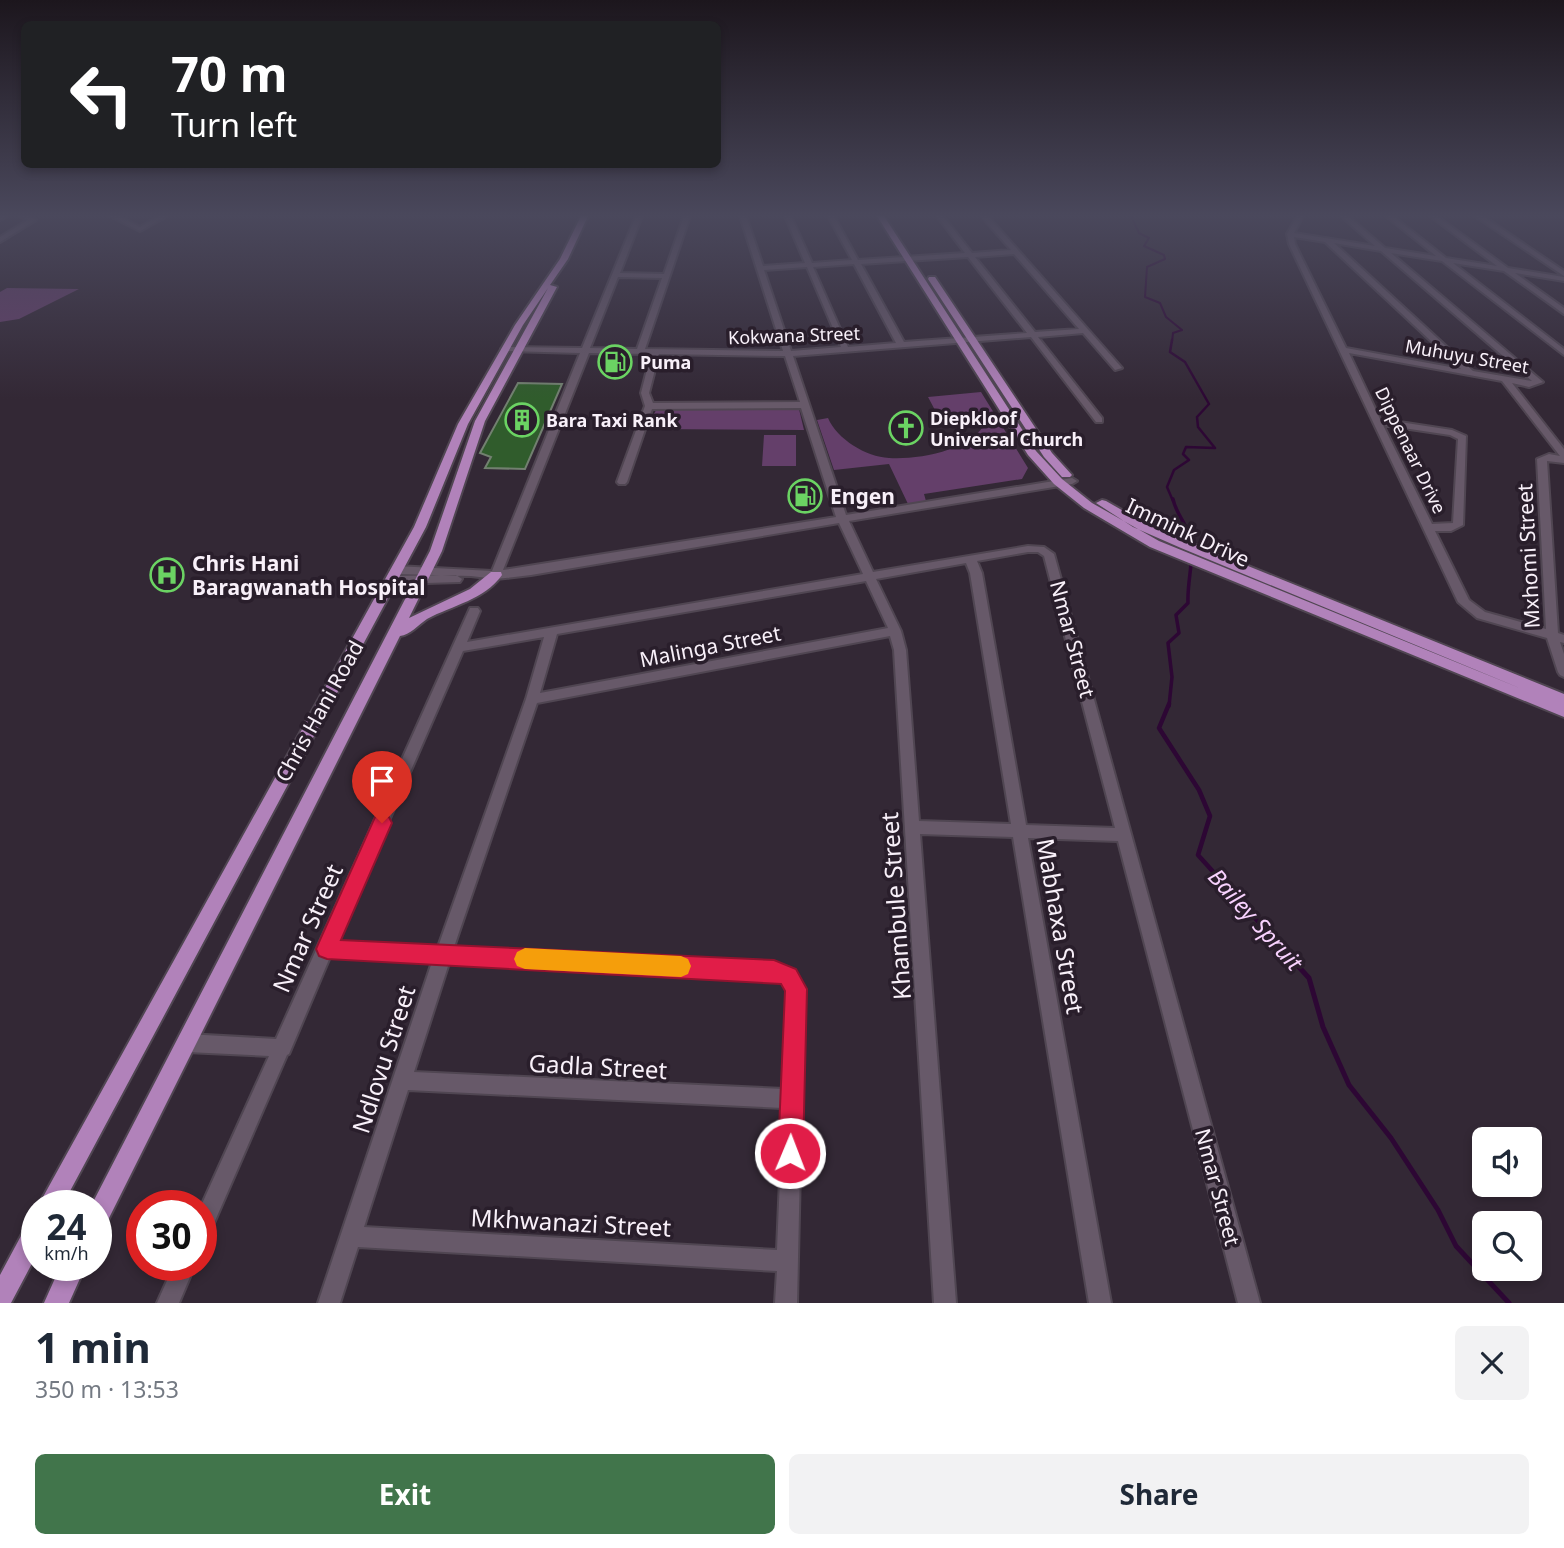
<!DOCTYPE html>
<meta charset="utf-8">
<style>
body{margin:0;font-family:"Noto Sans",sans-serif;background:#f2f2f3;color:#1f2937;height:100vh;display:flex;flex-direction:column;font-size:26px;white-space:nowrap}
*{box-sizing:border-box;margin:0}
p{font-size:23px;color:#747a83}
.icon{flex:none;width:38px;height:38px;fill:none;stroke:currentColor;stroke-width:2;stroke-linecap:round;stroke-linejoin:round}
.map{position:relative;height:1303px;overflow:hidden}
.panel{display:flex;flex-direction:column;background:#fff;flex:1}
.panel>*{flex:none}
.guide{position:absolute;left:21px;top:21px;width:700px;height:147px;border-radius:10px;box-shadow:0 4px 10px #0003;background:#202124;color:#fff;overflow:hidden}
.fabs{position:absolute;left:1472px;top:1127px;display:grid;gap:14px}
.fabs a{display:grid;place-items:center;width:70px;height:70px;border-radius:10px;background:#fff;box-shadow:0 4px 10px #0003;font-size:35px}
.speed{position:absolute;left:21px;top:1190px;display:flex;gap:14px;font-size:35px;font-weight:700;text-align:center}
.speed>*{display:grid;place-content:center;width:91px;height:91px;border-radius:50%;background:#fff;box-shadow:0 4px 10px #0003;line-height:1}
.speed small{font-size:18px;font-weight:400}
.speed .limit{border:10px solid #d22;background:#fff;color:#111}
.pin{position:absolute;display:grid;place-items:center;width:60px;height:60px;color:#fff;margin:-72px -30px;border-radius:50% 50% 50% 0;rotate:-45deg;box-shadow:0 0 7px #0007}
.pin .icon{rotate:45deg}
.me{position:absolute;width:77px;margin:-38px;rotate:1deg;stroke-linejoin:round;filter:drop-shadow(0 0 5px #0008)}
.turn{display:flex;align-items:center;gap:24px;height:147px;padding:0 35px;font-size:32px}
.turn .icon{width:91px;height:91px;stroke-width:2.5}
.turn b{display:block;font-size:49px;line-height:60px}
.round{display:grid;place-items:center;flex:none;width:74px;height:74px;border-radius:10px;background:#f2f2f3}
.head{display:flex;align-items:center;justify-content:space-between;height:119px;padding:0 35px}
h1{font-size:42px;font-weight:700;line-height:52px}
.primary-button{display:flex;gap:14px;margin-top:auto;padding:14px 35px}
.primary-button a{flex:1;height:80px;border-radius:10px;background:#41754b;color:#fff;font-size:28px;font-weight:700;line-height:80px;text-align:center}
.primary-button a+a{background:#f2f2f3;color:#1f2937}
.map>svg:first-child{display:block}
.green{fill:#643f6a}
.lines{fill:none;stroke-linecap:round;stroke-linejoin:round}
.stream-far4{stroke:#2d0734;stroke-width:2}
.stream-far3{stroke:#2d0734;stroke-width:2.5}
.stream-far2{stroke:#2d0734;stroke-width:3.5}
.stream-far1{stroke:#2d0734;stroke-width:4.5}
.stream{stroke:#2d0734;stroke-width:5}
.building{fill:#305c2c;stroke:#728070;stroke-width:2}
.minor-casing{stroke:#504652;stroke-width:4}
.major-casing{stroke:#504652;stroke-width:4}
.minor{fill:#675969;fill-rule:evenodd}
.major{fill:#b182ba;fill-rule:evenodd}
.route{fill:#e11d48;stroke:#92132f;stroke-width:2}
.slow{fill:#f59e0b}
.labels{text-anchor:middle;dominant-baseline:central;stroke-width:7;stroke-linejoin:round;paint-order:stroke}
.far-street-label{font-size:18px;fill:#f8f0f9;stroke:#291e2b}
.far-poi-label{font-size:18px;font-weight:bold;fill:#f8f0f9;stroke:#291e2b;text-anchor:start}
.poi-label{font-size:21px;font-weight:bold;fill:#f8f0f9;stroke:#291e2b;text-anchor:start}
.street-label{font-size:21px;fill:#f8f0f9;stroke:#291e2b}
.water-label{font-size:23px;font-style:italic;fill:#f8d2fe;stroke:#291e2b}
.near-street-label{font-size:24px;fill:#f8f0f9;stroke:#291e2b}
</style>
<div class="map">
<svg width="1564" height="1303" viewBox="0 0 1564 1303">
<rect width="100%" height="100%" fill="#332835"/>
<path class="green" d="M7,288L79,289L19,319L0,322V292Z
M981,392L1028,468L1022,479L924,494L926,501L908,504L889,464L834,470L817,420L828,418C837,439 866,457 889,458C919,460 974,450 986,421L936,412L928,397Z
M799,409L804,430L647,429L656,410Z
M764,435H796V466H762Z"/>
<g class="lines">
<path class="stream-far4" d="M1131,216L1139,233L1149,238L1144,246L1164,255L1165,259L1147,267L1145,297L1160,303L1166,317L1182,330L1173,333L1172,342"/>
<path class="stream-far3" d="M1172,340L1170,352L1185,362L1209,404L1197,417L1198,427L1215,448L1186,447L1183,454L1189,460L1174,470L1167,487L1173,501"/>
<path class="stream-far2" d="M1169,706L1172,677L1168,643L1179,633L1176,615L1188,603C1187,582 1194,561 1191,541C1189,526 1176,515 1173,499"/>
<path class="stream-far1" d="M1169,704L1159,728L1199,790L1210,816L1198,855L1300,968"/>
<path class="stream" d="M1298,966L1309,978L1323,1027L1349,1085L1391,1138L1438,1210L1456,1246L1509,1303"/>
</g>
<path class="building" d="M518,383L562,384L525,469L485,468L491,457L480,453Z"/>
<g class="lines">
<defs>
<path id="minor" d="M0,216H7L0,220Z
M19,216H29L36,220L0,242V237L28,220Z
M110,216H119L140,227L159,216H167L140,231Z
M636,216H642L620,273L664,274L684,216H690L645,349L783,351L740,216H746L763,266L805,263L785,216H791L812,263L852,260L828,216H834L858,260L965,253L937,216H943L972,253L1011,250L981,216H988L1122,368L1115,370L1083,333L1038,337L1102,418V422H1096L1031,337L793,356L846,515L1072,478L1077,481L1072,484L849,521L873,572L1028,546L1044,547L1054,554L1260,1303H1238L1118,841L1028,838L1111,1303H1089L1013,837L920,834L956,1303H934L894,650L890,636L537,703L454,947L774,963L794,970L804,989L797,1303H775L777,1271L358,1247L340,1303H318L432,962L330,957L289,1054L287,1055L208,1237L201,1240V1206L269,1056L187,1052L181,1049L178,1043L181,1037L187,1034L276,1039L470,608H478L480,611L467,642L863,574L839,523L531,575L496,579L471,576L396,574L390,570L396,566L492,571L580,353L505,351L501,349L505,347L582,348ZM1014,254L1079,329L1035,332L975,257ZM968,257L1027,333L904,342L861,264ZM854,264L896,343L848,347L813,267ZM807,267L841,347L791,351L764,270ZM618,277L662,278L637,349L590,348ZM589,353L651,354L641,393L645,406L617,482L619,484H625L627,482L652,409L801,408L836,517L503,570ZM659,354L785,356L800,402L653,403L649,393ZM1028,552H1038L1044,556L1115,828L1026,825L982,573L977,561ZM966,563L970,573L1011,824L919,821L906,650L901,631L876,579ZM866,581L888,628L540,693L557,634ZM544,637L526,699L438,947L336,942L463,651ZM449,963L774,979L782,982L787,991L784,1089L414,1072ZM408,1090L783,1108L777,1250L364,1227Z
M1297,216H1303L1294,233L1375,246L1341,216H1348L1385,248L1436,256L1386,216H1393L1446,258L1497,266L1430,216H1437L1508,268L1564,277V281L1515,273L1564,308V314L1504,271L1453,263L1564,349V355L1442,261L1391,253L1543,382L1529,387L1512,383L1564,449V463L1547,461L1558,633L1564,635V643L1560,642L1564,654V677L1560,675L1558,672L1547,638L1477,618L1458,602L1289,244L1287,234ZM1294,237L1325,242L1461,369L1346,348L1295,244ZM1334,243L1381,251L1532,381L1473,371ZM1349,353L1502,381L1560,456L1549,454L1537,459L1546,629L1485,612L1469,600L1435,531H1451L1463,525L1466,436L1452,430L1380,419ZM1383,425L1450,435L1458,439L1453,523L1432,524Z
M1475,216H1483L1564,271V276Z
M456,575L462,579L460,582L391,584L385,580L391,576Z
M174,1265H195L179,1303H157Z"/>
<path id="major" d="M581,216H588L568,259L550,285L557,287L485,421L442,551L409,618L470,589L491,572H501L502,575C484,600 453,605 427,619C418,625 410,635 400,636L104,1228L96,1231V1206H91L430,551L475,421L548,288L523,325L468,424L426,527L62,1206H38L414,527L458,424L515,325L560,259Z
M877,216H884L1036,451L1062,479L1092,503L1159,541L1522,689L1181,548L1133,527L1096,503L1102,500L1106,501L1141,521L1189,542L1564,694V717L1150,547L1084,508L1054,484L1028,455Z
M929,277H935L1052,453L1072,475L1070,477H1062L1044,457L928,279Z
M37,1217V1254L11,1303H0V1275L29,1221Z
M61,1265H86L69,1303H44Z"/>
</defs>
<use href="#minor" class="minor-casing"/>
<use href="#major" class="major-casing"/>
<use href="#minor" class="minor"/>
<use href="#major" class="major"/>
</g>
<linearGradient id="sky" x2="0" y2="1"><stop stop-color="#1c161d"/><stop offset="0.54" stop-color="#4a485c"/><stop offset="1" stop-color="#4a485c" stop-opacity="0"/></linearGradient>
<rect width="1564" height="399" fill="url(#sky)"/>
<path class="route" d="M382,815L389,817L392,823L341,940L774,960L796,969L807,989L803,1153L799,1162L790,1166L782,1162L778,1153L785,991L781,984L327,959L319,956L316,949L319,942L375,817Z"/>
<path class="slow" d="M525,948L681,956L688,959L691,966L688,974L681,977L525,969L517,966L514,959L517,952Z"/>
<defs>
<symbol id="fuel-ring" viewBox="-11 -11 22 22"><circle r="9.5" fill="#291e2b" stroke="#6bd363" stroke-width="1.5"/><path d="M-5.5-6h7V0h2V4h1.3V-2.5L3-4.5l.8-.8L6-3V5H2.5V1h-1V6h-7ZM-4.2-4.7v3.2H.2V-4.7Z" fill="#6bd363"/></symbol>
<symbol id="building-ring" viewBox="-11 -11 22 22"><circle r="9.5" fill="#291e2b" stroke="#6bd363" stroke-width="1.5"/><path d="M-4-6H4V6H1V3H-1V6H-4ZM-2.5-4.3h1.7v1.8h-1.7ZM.8-4.3h1.7v1.8H.8ZM-2.5-1h1.7V.8h-1.7ZM.8-1h1.7V.8H.8Z" fill="#6bd363"/></symbol>
<symbol id="church-ring" viewBox="-11 -11 22 22"><circle r="9.5" fill="#291e2b" stroke="#6bd363" stroke-width="1.5"/><path d="M-1.2-6h2.4v3.5h3.3v2.4h-3.3V6h-2.4V-.1h-3.3v-2.4h3.3Z" fill="#6bd363"/></symbol>
<symbol id="hospital-ring" viewBox="-11 -11 22 22"><circle r="9.5" fill="#291e2b" stroke="#6bd363" stroke-width="1.5"/><path d="M-5-5h3v3.5h4V-5h3V5h-3V1.5h-4V5h-3Z" fill="#6bd363"/></symbol>
</defs>
<g fill-rule="evenodd">
<use href="#fuel-ring" x="596" y="343" width="38" height="38"/>
<use href="#building-ring" x="503" y="401" width="38" height="38"/>
<use href="#church-ring" x="887" y="409" width="38" height="38"/>
<use href="#fuel-ring" x="786" y="477" width="38" height="38"/>
<use href="#hospital-ring" x="148" y="556" width="38" height="38"/>
</g>
<g class="labels">
<g class="far-street-label">
<text transform="translate(794 335) rotate(-2)">Kokwana Street</text>
<text transform="translate(1467 356) rotate(10)">Muhuyu Street</text>
<text transform="translate(1411 450) rotate(64)">Dippenaar Drive</text>
</g>
<g class="far-poi-label">
<text x="640" y="362">Puma</text>
<text x="930" y="418">Diepkloof<tspan x="930" dy="21">Universal Church</tspan></text>
<text x="546" y="420">Bara Taxi Rank</text>
</g>
<g class="poi-label">
<text x="830" y="496">Engen</text>
<text x="192" y="563">Chris Hani<tspan x="192" dy="24">Baragwanath Hospital</tspan></text>
</g>
<g class="street-label">
<text transform="translate(1188 532) rotate(25)">Immink Drive</text>
<text transform="translate(1528 556) rotate(-93)">Mxhomi Street</text>
<text transform="translate(1073 639) rotate(75)">Nmar Street</text>
<text transform="translate(710 646) rotate(-11)">Malinga Street</text>
<text transform="translate(319 711) rotate(-61)">Chris Hani Road</text>
<text transform="translate(1218 1187) rotate(75)">Nmar Street</text>
</g>
<g class="water-label">
<text transform="translate(1256 919) rotate(48)">Bailey Spruit</text>
</g>
<g class="near-street-label">
<text transform="translate(895 906) rotate(-94)">Khambule Street</text>
<text transform="translate(1061 926) rotate(80)">Mabhaxa Street</text>
<text transform="translate(307 928) rotate(-66)">Nmar Street</text>
<text transform="translate(383 1059) rotate(-72)">Ndlovu Street</text>
<text transform="translate(598 1066) rotate(3)">Gadla Street</text>
<text transform="translate(571 1222) rotate(3)">Mkhwanazi Street</text>
</g>
</g>
</svg>
<div class="fabs">
<a><svg class="icon" aria-label="sound" viewBox="0 0 24 24"><path d="M4 9h4l5-4v14l-5-4H4zM17 9q2 3 0 6"/></svg></a>
<a><svg class="icon" aria-label="search" viewBox="0 0 24 24"><circle cx="10" cy="10" r="6"/><path d="M15 15l6 6"/></svg></a>
</div>
<div class="speed"><div>24<small>km/h</small></div><div class="limit">30</div></div>
<div class="pin" style="left:382px;top:823px;background:#d93025"><svg class="icon" aria-label="arrive" viewBox="0 0 24 24"><path d="M6 21V4h12l-3 4 3 4H6"/></svg></div>
<svg class="me" style="left:790px;top:1153px" viewBox="-20 -20 40 40"><circle r="17" fill="#e11d48" stroke="#fff" stroke-width="3"/><path d="M0-11L8 9 0 5-8 9z" fill="#fff"/></svg>
<div class="guide">
<div class="turn"><svg class="icon" aria-label="left" viewBox="0 0 24 24"><path d="M17 20v-9H6M10 6l-5 5 5 5"/></svg><div><b>70 m</b>Turn left</div></div>
</div>
</div>
<section class="panel">
<div class="head"><div><h1>1 min</h1><p>350 m · 13:53</p></div><a class="round"><svg class="icon" aria-label="close" viewBox="0 0 24 24"><path d="M6 6l12 12M18 6L6 18"/></svg></a></div>
<div class="primary-button"><a>Exit</a><a>Share</a></div>
</section>
